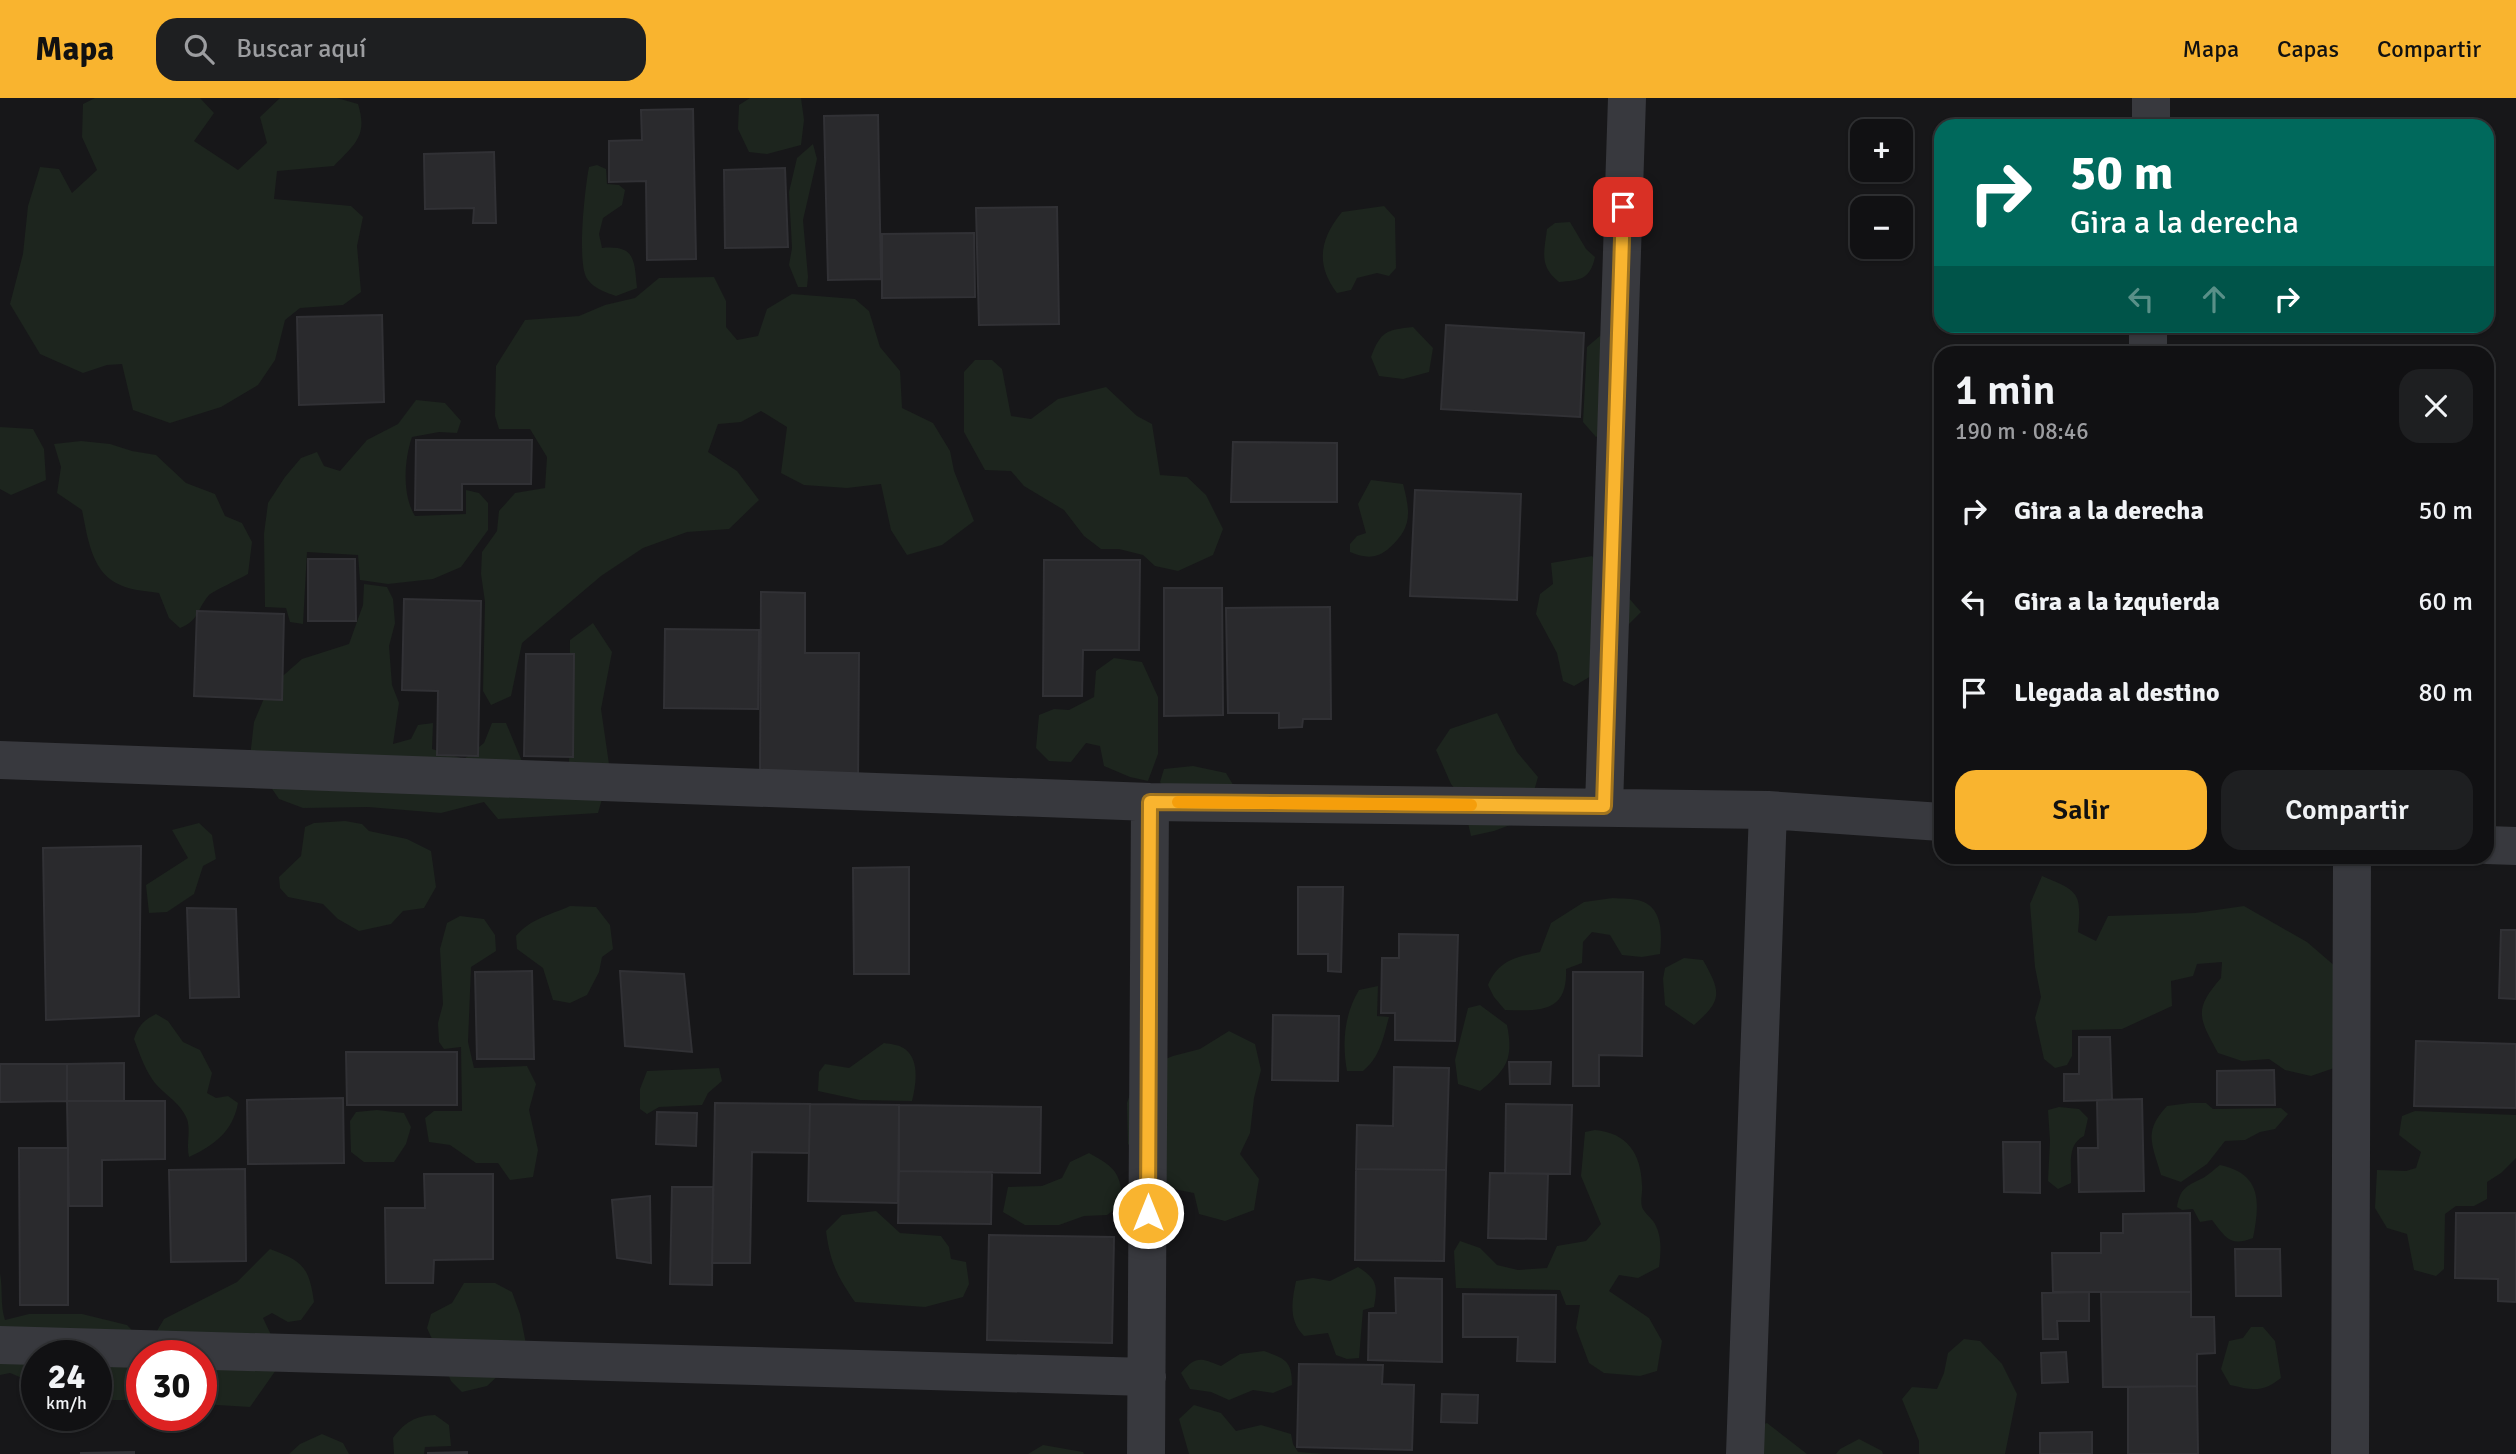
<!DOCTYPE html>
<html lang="es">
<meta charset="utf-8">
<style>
body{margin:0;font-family:Signika,sans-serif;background:#1e1f21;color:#f1f3f6;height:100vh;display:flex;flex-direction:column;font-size:26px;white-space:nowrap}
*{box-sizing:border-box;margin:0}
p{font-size:23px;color:#9c9da0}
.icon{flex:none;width:38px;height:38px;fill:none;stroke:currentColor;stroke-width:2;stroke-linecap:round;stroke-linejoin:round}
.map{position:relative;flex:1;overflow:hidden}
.drawer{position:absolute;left:1934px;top:248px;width:560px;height:518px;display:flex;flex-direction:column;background:#111113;border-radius:21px;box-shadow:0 2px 5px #0004,0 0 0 2px #303133}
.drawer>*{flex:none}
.guide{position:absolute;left:1934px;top:21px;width:560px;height:214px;border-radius:21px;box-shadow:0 2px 5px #0004,0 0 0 2px #303133;background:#00695c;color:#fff;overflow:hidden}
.tools{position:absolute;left:1850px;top:21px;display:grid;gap:14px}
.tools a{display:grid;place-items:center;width:63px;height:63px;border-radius:14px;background:#111113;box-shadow:0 2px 5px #0004,0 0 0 2px #303133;font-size:35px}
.speed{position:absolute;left:21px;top:1242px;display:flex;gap:14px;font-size:35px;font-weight:700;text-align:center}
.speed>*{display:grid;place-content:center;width:91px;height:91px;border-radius:50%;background:#111113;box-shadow:0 2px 5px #0004,0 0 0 2px #303133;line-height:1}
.speed small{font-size:18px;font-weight:400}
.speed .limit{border:10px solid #d22;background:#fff;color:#111}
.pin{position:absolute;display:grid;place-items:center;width:60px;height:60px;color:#fff;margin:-30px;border-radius:14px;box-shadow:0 4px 10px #0006}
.me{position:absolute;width:77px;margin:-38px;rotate:0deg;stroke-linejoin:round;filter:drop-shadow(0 0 5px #0008)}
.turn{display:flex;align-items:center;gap:24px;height:147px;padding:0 21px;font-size:32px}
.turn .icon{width:91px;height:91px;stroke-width:2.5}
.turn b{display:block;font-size:49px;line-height:60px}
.lanes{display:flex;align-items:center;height:66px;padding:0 21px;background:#0003;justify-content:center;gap:35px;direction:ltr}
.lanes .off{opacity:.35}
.round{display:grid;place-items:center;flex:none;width:74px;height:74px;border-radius:21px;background:#1e1f21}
.overview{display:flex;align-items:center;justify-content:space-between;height:119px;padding:0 21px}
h1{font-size:42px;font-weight:600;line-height:52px}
.primary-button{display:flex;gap:14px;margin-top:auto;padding:14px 21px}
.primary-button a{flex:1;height:80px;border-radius:21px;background:#f9b42f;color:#111;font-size:28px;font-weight:600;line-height:80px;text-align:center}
.primary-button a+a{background:#1e1f21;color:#f1f3f6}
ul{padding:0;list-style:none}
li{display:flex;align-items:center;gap:21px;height:91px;padding:0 21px}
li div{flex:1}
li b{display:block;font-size:26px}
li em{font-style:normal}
header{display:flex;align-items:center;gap:42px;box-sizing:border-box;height:98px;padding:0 35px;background:#f9b42f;color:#111}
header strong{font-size:33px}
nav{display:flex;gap:38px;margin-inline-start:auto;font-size:24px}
.search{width:490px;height:63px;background:#1e1f21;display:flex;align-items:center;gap:18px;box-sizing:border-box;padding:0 24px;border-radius:21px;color:#9c9da0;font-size:26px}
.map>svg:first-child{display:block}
.green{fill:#1d251e}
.building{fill:#2a2a2d;stroke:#313135;stroke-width:2}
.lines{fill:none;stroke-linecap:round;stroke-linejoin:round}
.minor{stroke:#38393e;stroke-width:38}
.route-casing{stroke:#a2751f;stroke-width:18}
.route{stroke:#f9b42f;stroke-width:12}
.slow{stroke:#f59e0b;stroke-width:12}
</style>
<header>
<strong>Mapa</strong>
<div class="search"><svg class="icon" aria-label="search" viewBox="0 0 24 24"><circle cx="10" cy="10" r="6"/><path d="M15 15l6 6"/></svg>Buscar aquí</div>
<nav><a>Mapa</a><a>Capas</a><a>Compartir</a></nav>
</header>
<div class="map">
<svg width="2516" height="1356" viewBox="0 0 2516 1356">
<rect width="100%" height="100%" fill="#171719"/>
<path class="green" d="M95,0H200L214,15L194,43L238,72L267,45L260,19L280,0H337L358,6C368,38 355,46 334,68L277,73L274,101L351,108L363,119L357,148L361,194L343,207L300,210L285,222L275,262L258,287L221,309L170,325L133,312L122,266L107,267L83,275L40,256L10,206L23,156L28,108L40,69L59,71L72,95L97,72L82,39L83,6Z
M750,0H801L804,22L801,47L767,56L749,54L738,31L739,7Z
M813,46L817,61L803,122L808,179L807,189H798L789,167L792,150L789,94L797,60Z
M597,67L606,71L607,86L619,87L625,92L622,107L603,120L599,136L602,150C636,147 634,162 637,190L616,198C607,195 595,191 588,182C576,169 585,89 589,69Z
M1384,108L1395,120L1396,170L1389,178L1377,175L1357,180L1351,192L1337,195C1315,166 1320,141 1342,114Z
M1570,124L1586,151L1595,159C1590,182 1580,182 1559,184C1539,168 1544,155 1547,131L1555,125Z
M714,179L726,203V229L737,242L758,238L767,211L792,196L855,201L869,213L880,249L900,273L902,310L933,325L950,353L954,373L974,423L942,447L907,457L891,432L881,386L847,390L804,387L781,375L787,329L761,313L741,324L718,326L708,354L737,373L759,402L729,431L687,434L643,450L601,478L522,545L511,598L491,607L483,593L485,504L481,476L482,454L497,433L499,413L515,395L545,390L547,359L530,331H499L495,318L496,268L525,222L579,218L605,207L635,200L659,180Z
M1413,229L1433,250L1429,274L1403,281L1379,278L1371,259C1381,233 1386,232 1413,229Z
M1607,232L1627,330L1596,339L1583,324L1587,249Z
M975,262H992L1002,271L1011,318L1031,321L1058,301L1106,289L1137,318L1152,326L1160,377L1187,379L1206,397L1223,431L1213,457L1178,473L1155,468L1143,457L1119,451H1101L1084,438L1064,412L1024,388L1011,373L985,372L964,334V274Z
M416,302L445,305L461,323L457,335L439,334L412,339C404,362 402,397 415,418L466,416V392L479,395L488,405V432L461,469L433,481L388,486L360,482L358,457L307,454L303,526L290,524L286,510L265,509L264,436L268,405L285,379L301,360L317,354L324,368L340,373L367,342L398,326Z
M0,329L33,331L44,351L46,382L11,397L0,391Z
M81,343L110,346L132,353L156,357L186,385L215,396L225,418L242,425L252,444L248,476C241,480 212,494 209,497C196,512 200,522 180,530L169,520L159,495C145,493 128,492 116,485C91,472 87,436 82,412L57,395L61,369L54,346Z
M1371,382L1403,386C1411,416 1412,431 1387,452C1375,461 1365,460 1350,454V446L1357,438L1366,435L1358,406Z
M1592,458L1641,514L1610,545L1598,574L1574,588L1563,583L1557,555L1536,516L1540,496L1553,486L1551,465Z
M364,486L387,489L393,501L395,525L389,548L392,587L399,605L393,646L411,641L418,627L433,625L432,651L464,661L484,645L492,625H506L526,673L569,665L570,542L593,525L612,554L601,611L610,673L598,715L498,721L484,704L441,715L368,709L303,710L279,701L250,659L254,624L268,591L302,561L349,546L363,507Z
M1114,560L1142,564L1158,599V656L1148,683L1130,679L1104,668L1100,648L1086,645L1071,664L1049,663L1036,650L1039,617L1054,611L1069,612L1094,599L1096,573Z
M1497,615L1517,654L1538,679L1526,721L1494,733L1471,738L1462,699L1451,686L1436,652L1450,631Z
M1193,668L1226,675L1235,690L1170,698L1160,684L1164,671Z
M345,723L362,726L369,733L407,741L431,753L436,789L424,810L403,813L391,826L359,833L338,821L323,806L288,799L280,790L279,779L301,758L305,729L314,725Z
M199,725L212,737L216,761L203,768L194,796L167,814L149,815L146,787L188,760L172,732Z
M2042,778C2078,793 2082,794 2078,834L2096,843L2108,818L2195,815L2244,808L2307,844L2336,869L2337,969L2311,978L2285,972L2269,961L2242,963L2218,955C2199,920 2193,912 2221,880L2222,864L2197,866L2193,878L2171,883L2172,908L2122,931L2072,932V958L2067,967L2055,970L2044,961L2035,920L2041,899L2035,869L2030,806Z
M1613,800C1621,801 1633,800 1641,803C1663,810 1662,837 1660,856L1642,859L1622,857L1610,837L1592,834L1583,844L1582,865L1566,871C1568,915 1539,913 1505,912L1494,899L1488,887C1498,863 1515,859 1540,854L1551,825L1584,804Z
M570,808L596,809L610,827L613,851L602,859L599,874L587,897L570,905L553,902L543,870L517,851L516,838C530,821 550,817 570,808Z
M460,818L484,821L495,837L496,853L471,869L468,944L474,970L527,968L536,986L529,1012L538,1052L533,1079L510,1082L498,1065H476L450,1047L429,1044L425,1020L434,1013H462L461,949L444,951L439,944L438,925L443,906L440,851L447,825Z
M1684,860L1703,862C1721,894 1723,902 1694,927L1665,907L1663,881L1665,870Z
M1378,888L1377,918L1389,919C1383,941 1380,959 1363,973H1347C1342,945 1344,917 1359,892Z
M1480,907L1507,927C1514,962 1506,972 1480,993L1458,986L1455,962L1468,910Z
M156,916L168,923L183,944L200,952L212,975L207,995L216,1000L228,998L238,1005C233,1033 215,1047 189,1059C186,1046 191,1033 187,1021C180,1003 162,996 152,981C144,969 139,954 134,941C138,928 144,922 156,916Z
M1229,933L1255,946L1261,972L1254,1000L1250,1035L1240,1056L1259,1081L1254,1112L1225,1123L1199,1116L1194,1095L1168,1090L1128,1046L1127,1005L1138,972L1173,958L1200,951Z
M884,945C891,946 900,947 905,951C920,962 916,987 912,1003L860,1002L818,993L819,974L825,966L849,970Z
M719,970L722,983L708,995L702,1007L659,1009L647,1016L640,1011V991L647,973Z
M2190,1005H2206L2213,1011L2281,1010L2288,1016L2275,1031L2260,1034L2245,1042L2225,1043L2207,1066L2181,1084L2161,1077C2152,1045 2143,1034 2167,1008Z
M2059,1009L2079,1011L2088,1020L2084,1038C2066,1047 2072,1068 2071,1085L2058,1091L2048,1083L2050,1043L2048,1012Z
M377,1012L404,1015L411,1029L406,1046L394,1064H364L351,1054L350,1023L356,1014Z
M2415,1013L2516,1017V1060L2501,1075L2487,1084V1101L2474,1108H2456L2445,1116L2444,1171L2436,1178L2414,1172L2407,1136L2387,1130L2375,1110L2377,1072L2406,1073L2416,1070L2421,1054L2399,1037L2402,1018Z
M1595,1032C1627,1035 1641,1055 1642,1087C1643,1093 1640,1102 1642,1109C1644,1115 1652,1120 1655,1126C1662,1139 1661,1154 1659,1169L1638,1180L1619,1177L1609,1193L1649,1220L1662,1243L1657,1273L1640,1278L1604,1275L1589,1265L1576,1230L1580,1207H1566L1560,1192L1456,1190L1454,1153L1460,1143L1480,1150L1497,1167L1518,1172L1547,1170L1557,1148L1586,1143L1601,1126L1581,1078L1585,1034Z
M1089,1055C1116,1070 1120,1074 1123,1105L1107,1117L1084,1118L1059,1127H1025L1003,1114L1008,1089L1042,1088L1062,1080L1070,1064Z
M2220,1067C2262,1076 2260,1104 2253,1140C2230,1149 2226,1140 2212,1122L2200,1124L2193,1111L2182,1112L2177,1109C2180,1091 2186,1088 2201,1081C2208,1078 2214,1071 2220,1067Z
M876,1113L900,1135L941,1138L949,1149L951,1161L966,1164L969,1186L963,1199L925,1209L855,1204C837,1178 830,1164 826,1133L842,1117Z
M270,1151C303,1163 309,1169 314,1204L301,1222L288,1224L272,1215L263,1220L283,1262L250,1309L201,1306V1258H142V1277L127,1302H96V1258H37V1286L10,1275L0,1277V1175C3,1191 0,1207 5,1222L29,1216H82L127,1227L142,1243H151L164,1221L237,1184Z
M1358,1169C1377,1181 1378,1187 1374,1209L1363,1212L1359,1260L1347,1261L1336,1257L1328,1235L1304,1238C1288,1222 1292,1203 1296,1183L1313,1180L1330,1183Z
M464,1185H495L512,1194L520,1216L527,1251L487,1288L462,1294L451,1283L427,1230L431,1216L452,1205Z
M2251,1229H2263L2275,1243L2281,1280C2262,1295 2253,1292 2230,1287L2221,1271L2229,1243L2243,1240Z
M1964,1241L1980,1243L2002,1266L2017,1296L2005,1356H1919V1343L1902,1301L1912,1289L1937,1291L1944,1275L1948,1255Z
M1264,1253C1286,1261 1292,1263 1292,1287L1273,1295L1253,1292L1229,1302L1211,1294L1190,1291L1181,1275C1196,1257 1201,1260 1221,1268L1240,1256Z
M1194,1307L1221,1315L1236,1333L1261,1327L1291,1336L1293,1346L1298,1354L1325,1356H1189L1179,1321Z
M435,1317L449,1327L451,1348L425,1349L424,1356H394L393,1340C405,1324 415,1318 435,1317Z
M1767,1325L1807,1356H1733L1732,1337Z
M322,1336L343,1345L349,1356H289L300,1346Z
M1859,1341L1882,1353L1883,1356H1836L1840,1351Z
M1043,1347L1083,1354L1084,1356H1028Z"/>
<path class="building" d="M693,11L696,161L647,162L646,83L609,84V43L642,42L641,12Z
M878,17L881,181L828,182L824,18Z
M494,54L496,125H473L474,110L425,111L424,56Z
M785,70L788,149L725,150L724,72Z
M1057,109L1059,226L979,227L976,110Z
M974,135L975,199L882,200V136Z
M382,217L384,304L299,307L297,219Z
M1446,227L1584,235L1580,319L1441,311Z
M2289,228H2377V234L2289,235Z
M416,342H532L531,386H462V412H415Z
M1233,344L1337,345V404H1231Z
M1415,392L1521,396L1517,502L1410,498Z
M308,461H355L356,523H308Z
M1044,462H1140L1139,552H1083L1082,598H1043Z
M1164,490H1222L1223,617L1164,618Z
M761,494L805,495V555H859L858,683L760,682Z
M404,501L481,503L478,658L437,657L438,593L402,592Z
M1330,509L1331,621H1303L1302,629L1279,630V615H1228L1226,510Z
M197,513L284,516L282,602L194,598Z
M665,531L759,532L758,611L664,610Z
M526,556H574L573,659L524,658Z
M141,748L139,918L46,922L43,750Z
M909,769V876H854L853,770Z
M1298,789H1343L1341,874L1328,873V856H1298Z
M187,810L236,811L239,899L190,900Z
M2501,832H2516V901L2499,900Z
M1399,836L1458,837L1455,943L1395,942V915H1381L1382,860H1399Z
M532,873L534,961H477L475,874Z
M620,873L684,876L692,954L625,948Z
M1573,874H1643L1642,958L1599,957V988H1573Z
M1273,917L1339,918L1338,983L1272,982Z
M2079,939H2110L2112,1002L2064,1003V976H2079Z
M2416,943L2516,946V1010L2414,1008Z
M346,954H457V1007H347Z
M1509,964H1551L1550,986H1510Z
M124,965V1003H67V966Z
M0,966H67V1003L0,1004Z
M1394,969L1449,970L1446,1072L1356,1071L1357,1027L1393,1028Z
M2274,972L2275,1007H2217V973Z
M343,1000L344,1065L248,1066L247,1002Z
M2142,1001L2144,1093L2079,1094L2078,1050H2098L2097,1002Z
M67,1003H165V1061L102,1062V1108H69Z
M715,1005L810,1006L809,1055L752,1054L750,1165H712Z
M810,1006L899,1007L898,1105L808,1103Z
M1506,1006L1572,1007L1570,1076L1505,1075Z
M899,1007L1041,1009L1040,1075L899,1073Z
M657,1014L697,1015L696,1048L656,1046Z
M2003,1044H2040V1095L2004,1094Z
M19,1050H68V1207H20Z
M245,1071L246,1163L171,1164L169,1072Z
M1356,1071L1446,1072L1444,1163L1355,1162Z
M899,1073L992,1074L991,1126L898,1125Z
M1490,1075L1548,1076L1546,1141L1488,1140Z
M424,1076H493V1161L434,1162L433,1185H386L385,1110H425Z
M672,1089H713L712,1187L670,1186Z
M650,1098L651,1165L617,1160L612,1102Z
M2190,1115L2191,1194H2053L2052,1155H2101V1135H2123V1116Z
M2456,1115H2516V1204L2498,1203V1181L2455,1180Z
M989,1137L1114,1139L1112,1245L987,1242Z
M2235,1151H2280L2281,1198H2236Z
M1395,1180L1442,1181V1264L1368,1262L1369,1215H1396Z
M2089,1194V1223H2057L2058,1241H2043L2042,1195Z
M2101,1194H2191V1219H2214L2215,1255L2197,1256V1288L2103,1289Z
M1463,1196L1556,1197L1555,1264L1517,1263L1518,1239H1463Z
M2066,1254L2068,1284L2042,1285L2041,1255Z
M1299,1266L1383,1267L1382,1286L1414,1287L1412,1352L1297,1349Z
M2197,1288L2198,1356H2128V1289Z
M1442,1296L1478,1297L1477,1325L1441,1324Z
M2092,1334V1356H2040V1335Z
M134,1354V1356H81V1355Z
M467,1354V1356H428V1355Z"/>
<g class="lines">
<path class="minor" d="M2151,28V0
M2148,256V228
M0,662L1150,704L1768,712L1941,724
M1604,708L1627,0
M2487,747L2516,748
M0,1247L1147,1279
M1146,1356L1150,704
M1745,1356L1768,712
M2350,1356L2352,760"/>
</g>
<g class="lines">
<defs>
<path id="route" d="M1148,1115L1150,704L1604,708L1623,109"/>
</defs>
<use href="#route" class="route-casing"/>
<use href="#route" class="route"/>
<path class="slow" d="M1178,704L1471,707"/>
</g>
</svg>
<div class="tools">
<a>+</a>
<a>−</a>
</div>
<div class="speed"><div>24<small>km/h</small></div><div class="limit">30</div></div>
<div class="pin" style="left:1623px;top:109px;background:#d93025"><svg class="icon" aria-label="arrive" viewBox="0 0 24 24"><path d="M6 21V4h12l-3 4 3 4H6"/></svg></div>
<svg class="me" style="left:1148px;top:1115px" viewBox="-20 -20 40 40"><circle r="17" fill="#f9b42f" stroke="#fff" stroke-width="3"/><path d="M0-11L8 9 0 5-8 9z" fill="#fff"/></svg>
<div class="guide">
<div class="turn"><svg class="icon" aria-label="right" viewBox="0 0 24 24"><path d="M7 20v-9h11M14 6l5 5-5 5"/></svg><div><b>50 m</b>Gira a la derecha</div></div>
<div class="lanes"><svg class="icon off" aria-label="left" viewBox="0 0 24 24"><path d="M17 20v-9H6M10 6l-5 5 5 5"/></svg><svg class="icon off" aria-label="ahead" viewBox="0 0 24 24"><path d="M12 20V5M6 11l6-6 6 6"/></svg><svg class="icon" aria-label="right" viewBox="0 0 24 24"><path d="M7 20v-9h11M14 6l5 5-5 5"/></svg></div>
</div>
<section class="drawer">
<div class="overview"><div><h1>1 min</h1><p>190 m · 08:46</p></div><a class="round"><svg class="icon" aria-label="close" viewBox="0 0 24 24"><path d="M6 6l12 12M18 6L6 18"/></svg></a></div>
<ul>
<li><svg class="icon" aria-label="right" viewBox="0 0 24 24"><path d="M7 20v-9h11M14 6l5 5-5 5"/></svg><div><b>Gira a la derecha</b></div><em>50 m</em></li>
<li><svg class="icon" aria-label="left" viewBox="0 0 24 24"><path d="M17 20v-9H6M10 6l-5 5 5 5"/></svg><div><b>Gira a la izquierda</b></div><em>60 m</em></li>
<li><svg class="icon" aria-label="arrive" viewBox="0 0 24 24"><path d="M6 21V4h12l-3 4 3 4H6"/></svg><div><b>Llegada al destino</b></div><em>80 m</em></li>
</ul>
<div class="primary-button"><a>Salir</a><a>Compartir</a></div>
</section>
</div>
